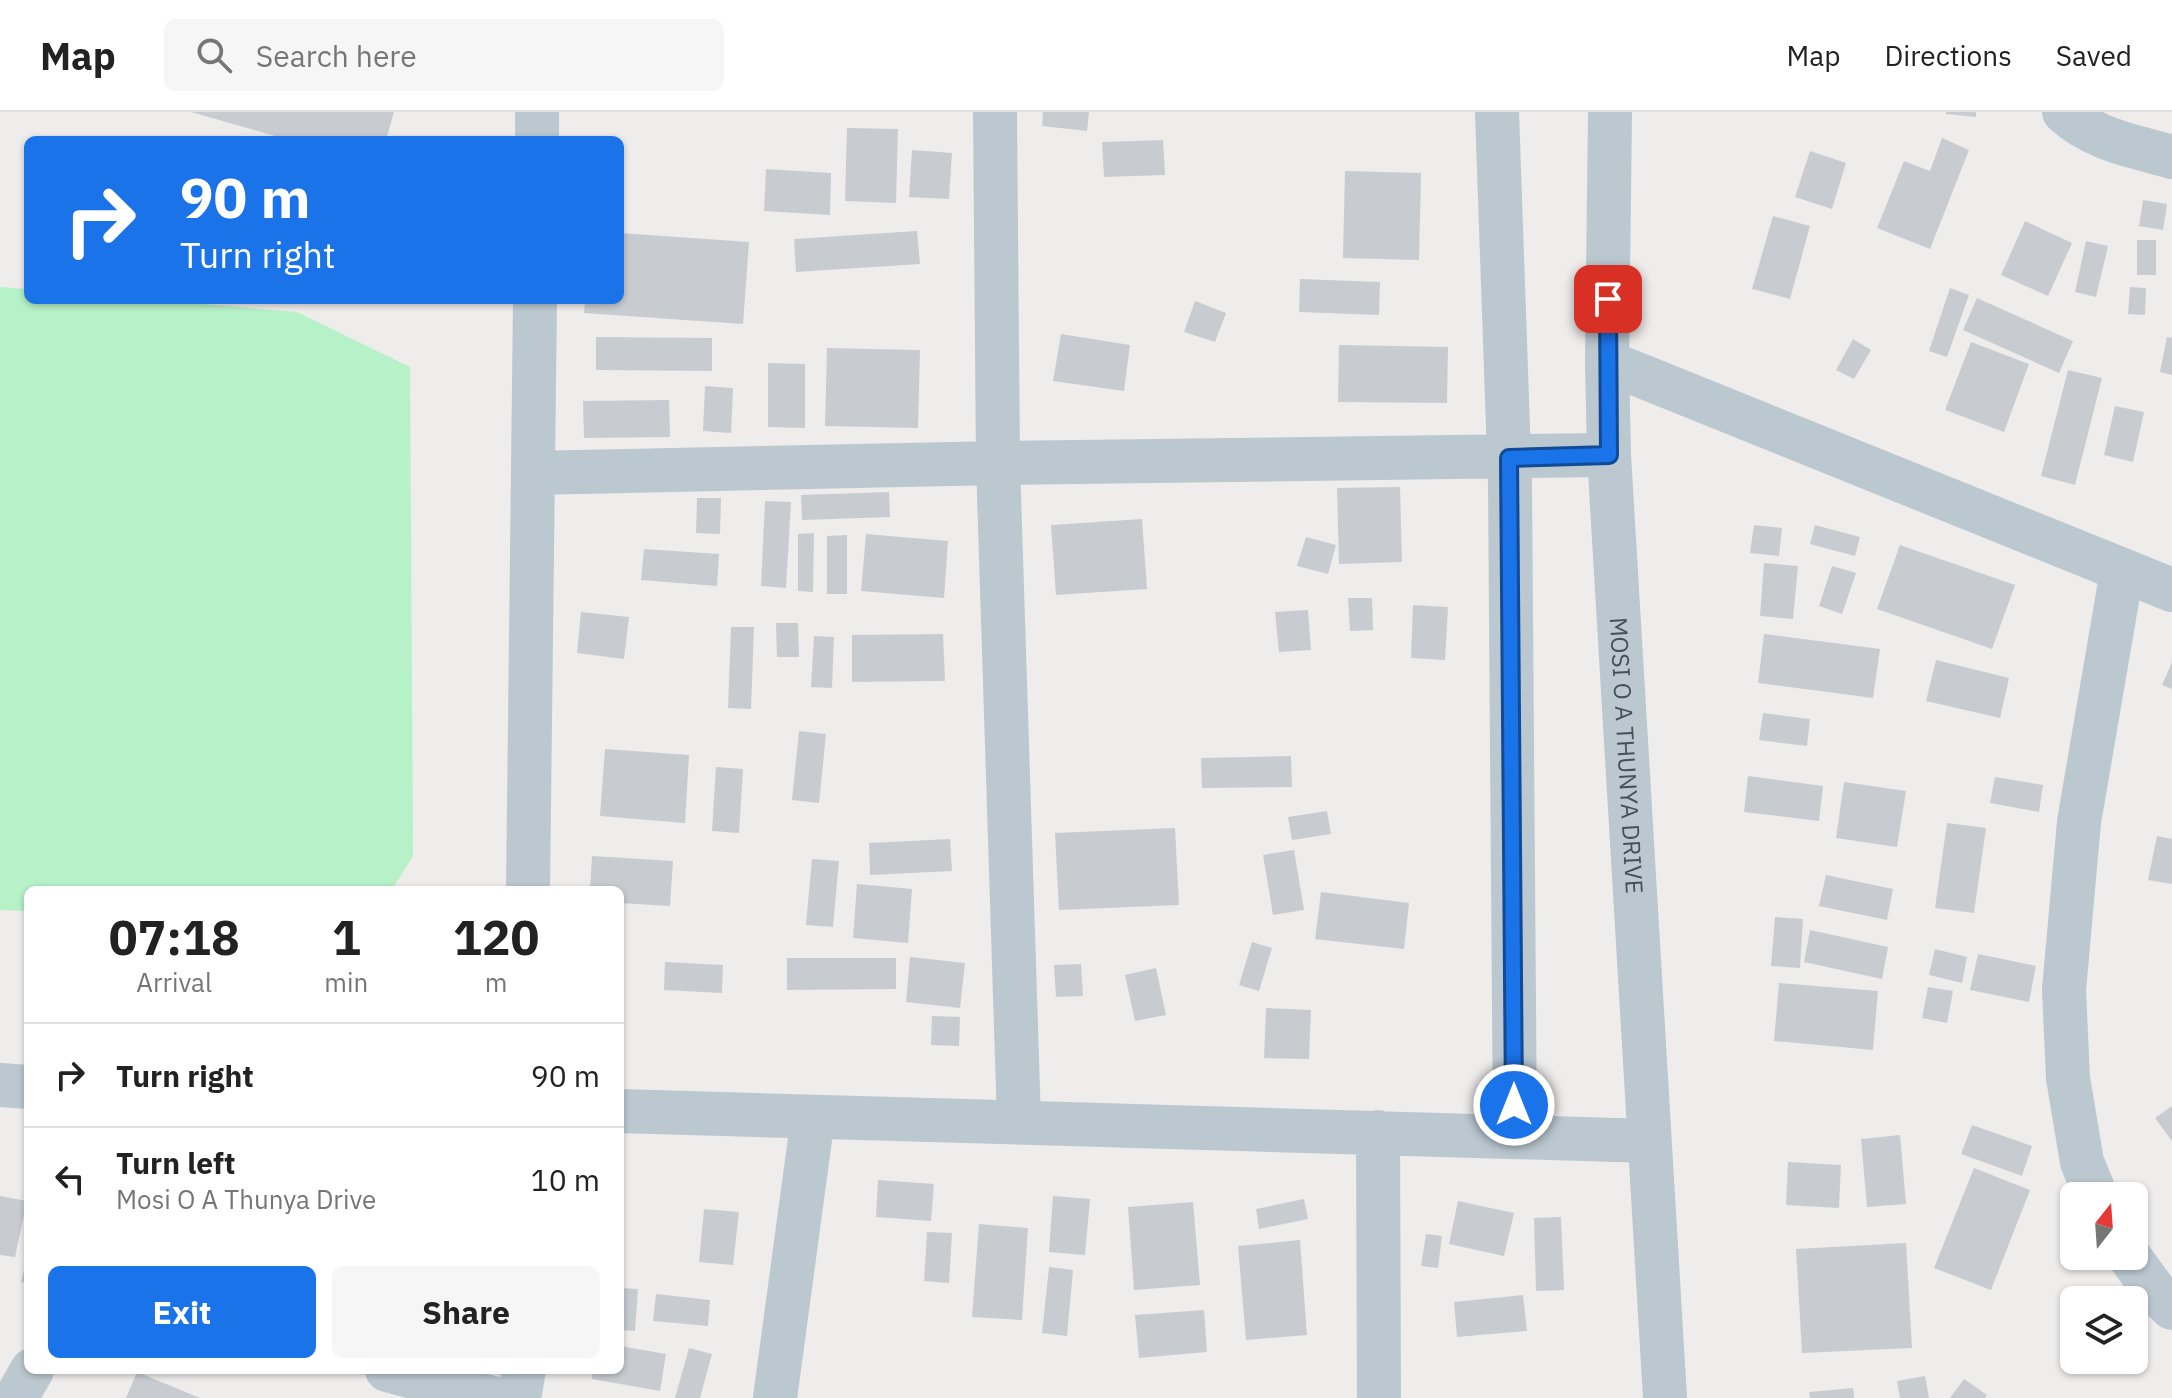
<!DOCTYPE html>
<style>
body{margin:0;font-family:"IBM Plex Sans",sans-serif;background:#f6f6f6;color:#222;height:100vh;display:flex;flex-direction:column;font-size:30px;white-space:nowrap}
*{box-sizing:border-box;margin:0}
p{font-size:26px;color:#767676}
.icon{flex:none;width:44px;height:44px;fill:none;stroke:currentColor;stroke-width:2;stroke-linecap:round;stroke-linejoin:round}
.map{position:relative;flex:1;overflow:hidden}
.sheet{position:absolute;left:24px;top:774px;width:600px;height:488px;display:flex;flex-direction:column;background:#fff;border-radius:12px;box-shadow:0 2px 6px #0004}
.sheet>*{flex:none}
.hud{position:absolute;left:24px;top:24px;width:600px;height:168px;border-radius:12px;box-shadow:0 2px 6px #0004;background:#1a73e8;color:#fff;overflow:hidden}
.needle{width:52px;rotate:17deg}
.tools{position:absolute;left:2060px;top:1070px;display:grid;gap:16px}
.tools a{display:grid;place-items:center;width:88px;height:88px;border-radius:12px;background:#fff;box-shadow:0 2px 6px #0004;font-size:40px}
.pin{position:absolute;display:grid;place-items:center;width:68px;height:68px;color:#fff;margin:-34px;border-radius:16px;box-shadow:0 4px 12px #0006}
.me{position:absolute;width:88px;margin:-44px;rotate:0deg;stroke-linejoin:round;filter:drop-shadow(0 0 6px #0008)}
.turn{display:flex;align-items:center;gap:28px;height:168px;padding:0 24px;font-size:36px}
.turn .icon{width:104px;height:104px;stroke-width:2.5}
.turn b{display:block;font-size:56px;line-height:68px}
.eta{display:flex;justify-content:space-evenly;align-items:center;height:136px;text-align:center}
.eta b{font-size:48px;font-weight:700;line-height:56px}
.action{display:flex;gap:16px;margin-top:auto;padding:16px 24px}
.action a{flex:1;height:92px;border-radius:12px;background:#1a73e8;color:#fff;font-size:32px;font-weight:700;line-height:92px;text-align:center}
.action a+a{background:#f6f6f6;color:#222}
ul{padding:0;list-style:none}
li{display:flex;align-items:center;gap:24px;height:104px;padding:0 24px;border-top:2px solid #e0e0e0}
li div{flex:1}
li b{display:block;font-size:30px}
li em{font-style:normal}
header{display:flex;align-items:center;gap:48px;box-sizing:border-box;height:112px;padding:0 40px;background:#fff;border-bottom:2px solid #e0e0e0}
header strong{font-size:38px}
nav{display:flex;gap:44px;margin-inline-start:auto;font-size:28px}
.search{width:560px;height:72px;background:#f6f6f6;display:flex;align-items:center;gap:20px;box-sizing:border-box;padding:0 28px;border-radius:12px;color:#767676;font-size:30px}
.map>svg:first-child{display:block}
.green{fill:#b6f1c8}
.building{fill:#c8ccd1}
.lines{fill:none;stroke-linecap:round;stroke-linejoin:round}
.minor{stroke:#bbc8d0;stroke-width:44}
.tertiary{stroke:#bbc8d0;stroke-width:44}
.route-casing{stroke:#114b97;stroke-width:20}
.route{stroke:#1a73e8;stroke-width:14}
.labels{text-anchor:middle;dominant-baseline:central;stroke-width:6;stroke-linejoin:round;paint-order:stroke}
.street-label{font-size:24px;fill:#43515a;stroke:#fff}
</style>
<header>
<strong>Map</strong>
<div class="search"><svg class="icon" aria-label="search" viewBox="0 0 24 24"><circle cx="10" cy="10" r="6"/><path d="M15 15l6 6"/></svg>Search here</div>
<nav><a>Map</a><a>Directions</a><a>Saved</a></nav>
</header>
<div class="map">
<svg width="2172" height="1286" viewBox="0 0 2172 1286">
<rect width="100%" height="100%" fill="#efecec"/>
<path class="green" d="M0,175L28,177V188H154L297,200L410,255L413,744L392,778H28V799L0,798Z"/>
<path class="building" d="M191,0H394L386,28H289Z
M1043,0H1089L1087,19L1042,14Z
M1946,0H1976V5L1946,2Z
M847,16L898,17L896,91L845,89Z
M1942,26L1969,38L1930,137L1877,116L1904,49L1930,59Z
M1163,28L1165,63L1104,65L1102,30Z
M912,38L952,41L949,87L909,85Z
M1810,39L1846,51L1832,97L1795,85Z
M766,57L831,61L830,103L764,99Z
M1345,59L1421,61L1419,148L1343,146Z
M2143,88L2167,92L2163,118L2139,114Z
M1773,104L1810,114L1790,187L1752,177Z
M2025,109L2072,131L2048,184L2001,163Z
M917,119L920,152L796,160L794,127Z
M620,121L749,130L743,212L584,201L585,188H620Z
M2137,128H2156V163H2137Z
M2086,129L2108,134L2096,185L2075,180Z
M1300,167L1380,170L1379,203L1299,200Z
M2130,175L2146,176L2145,203L2128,202Z
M1950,176L1969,183L1947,245L1929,239Z
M1977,186L2073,229L2059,261L1963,218Z
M1195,189L1226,201L1215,230L1184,220Z
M1061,222L1130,233L1124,279L1053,269Z
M596,225L712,226V259L596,258Z
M2167,225L2172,226V263L2160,260Z
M1853,227L1871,238L1854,267L1836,258Z
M1971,230L2029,252L2004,320L1945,298Z
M1339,233L1448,235L1447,291L1338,290Z
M827,236L920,238L918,316L825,314Z
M768,251L805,252V316L768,315Z
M2068,258L2102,266L2075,373L2041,364Z
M705,274L733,276L731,321L703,319Z
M669,288L670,325L584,326L583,289Z
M2115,294L2144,300L2133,350L2104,343Z
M1400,375L1402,450L1339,452L1337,376Z
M889,380L890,405L802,408L801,383Z
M697,386H721L720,422L696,421Z
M765,389L791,390L786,476L761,474Z
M1142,407L1147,477L1056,483L1051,413Z
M1754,413L1782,416L1779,444L1750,441Z
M1815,413L1860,425L1855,444L1810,432Z
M814,421L813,480L798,479V422Z
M866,422L948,429L944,486L861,479Z
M847,423V482H827V424Z
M1306,425L1336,433L1328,462L1297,454Z
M1900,433L2015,473L1992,537L1877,497Z
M644,437L719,442L717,474L641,468Z
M1764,451L1798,454L1793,507L1760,504Z
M1832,454L1856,461L1842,502L1819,494Z
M1348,486H1372L1373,518L1350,519Z
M1413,493L1448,495L1445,548L1411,546Z
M1308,498L1311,538L1279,540L1275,500Z
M581,500L629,505L624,547L577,541Z
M776,511H798L799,545H777Z
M731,515H754L751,597L728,596Z
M943,522L945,569L852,570V523Z
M1764,522L1880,537L1873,586L1758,571Z
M814,524L834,525L832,576L811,575Z
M1936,548L2009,566L2000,606L1926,589Z
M2172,550V577L2162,573Z
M1763,601L1810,607L1807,634L1759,628Z
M799,619L826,622L819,691L792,688Z
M605,637L689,643L685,711L600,704Z
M1291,644L1292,675L1202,676L1201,646Z
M716,655L743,657L739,721L712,719Z
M1748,664L1823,674L1819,709L1744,700Z
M1995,665L2043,673L2039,700L1990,691Z
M1844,670L1906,679L1897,735L1836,726Z
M1327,699L1331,722L1292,728L1288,705Z
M1947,711L1986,716L1974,801L1935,796Z
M1175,716L1179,793L1059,798L1055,721Z
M2157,724L2172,727V772L2148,768Z
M950,727L952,759L870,763L869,731Z
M1294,738L1304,798L1273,803L1263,743Z
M592,744L673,749L670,794L620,791V778H590Z
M812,747L839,749L833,815L806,813Z
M1826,763L1893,777L1887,808L1819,794Z
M857,772L912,777L908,831L853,826Z
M1321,780L1409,791L1404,837L1315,827Z
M1775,805L1803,807L1800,856L1771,854Z
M1810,818L1888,835L1882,867L1804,850Z
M1252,830L1272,836L1259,879L1239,873Z
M1935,837L1967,845L1962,871L1929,863Z
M1978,842L2036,854L2029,890L1970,878Z
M910,845L965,851L960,896L906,890Z
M787,846H896V877L787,878Z
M665,850L723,853L722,881L664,878Z
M1081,852L1083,884L1056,885L1054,853Z
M1156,856L1166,903L1135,909L1125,863Z
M1779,871L1878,879L1873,938L1774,929Z
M1928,875L1953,879L1947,911L1922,906Z
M1266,896L1311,898L1309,947L1264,946Z
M932,904L960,905L959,934L931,933Z
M2172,994V1029L2155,1006Z
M1972,1013L2032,1034L2022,1064L1961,1042Z
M1900,1023L1906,1092L1867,1095L1861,1027Z
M1788,1050L1841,1053L1839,1096L1786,1093Z
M1974,1056L2030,1078L1991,1178L1934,1156Z
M878,1068L934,1072L931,1109L876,1105Z
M0,1084L27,1089L15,1145L0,1143Z
M1053,1084L1090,1087L1085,1143L1049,1140Z
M1304,1087L1308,1107L1259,1117L1256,1097Z
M1458,1089L1514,1101L1504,1144L1449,1132Z
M1193,1090L1200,1173L1134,1178L1128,1095Z
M704,1097L739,1100L733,1153L699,1150Z
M1561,1105L1564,1178L1536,1179L1534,1106Z
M979,1112L1028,1116L1022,1208L972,1205Z
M927,1120L952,1121L949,1171L924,1169Z
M1426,1122L1442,1124L1438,1156L1421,1154Z
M1300,1128L1307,1223L1246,1228L1238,1134Z
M1906,1131L1912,1236L1802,1241L1796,1137Z
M27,1145H28V1171L21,1170Z
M1049,1155L1073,1158L1067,1224L1042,1221Z
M620,1176L638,1177L635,1219L620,1218Z
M656,1182L710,1188L708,1214L653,1209Z
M1523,1183L1527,1219L1457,1225L1454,1190Z
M1204,1198L1207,1240L1139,1246L1135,1203Z
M620,1234L666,1242L660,1279L592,1267L593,1258H620Z
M689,1236L712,1242L700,1286H675Z
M137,1260L200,1286H126Z
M1925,1264L1929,1286H1900L1897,1269Z
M1964,1267L1987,1283L1985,1286H1950Z
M1853,1276L1854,1286H1810L1809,1280Z"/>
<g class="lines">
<path class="minor" d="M995,0L998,351L1019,1009
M1497,0L1510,373L1515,1024
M2064,0C2094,28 2134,34 2172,45
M537,28V0
M1607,250L2172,478
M533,361L998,351L1609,343
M528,778L535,188
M0,973L28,975
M620,999L1649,1029
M1378,1020L1379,1286
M2096,1084L2082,1050L2068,966L2064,878L2079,710L2122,459
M2129,1144L2156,1181L2172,1196
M387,1258L493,1286
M16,1286L32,1258
M519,1286L524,1258
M775,1286L813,1005"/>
<path class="tertiary" id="s1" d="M1610,0L1607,250L1609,343L1665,1286"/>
</g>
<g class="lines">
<defs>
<path id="route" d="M1514,993L1509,346L1609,343L1608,187"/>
</defs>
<use href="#route" class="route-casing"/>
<use href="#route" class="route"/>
</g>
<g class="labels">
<g class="street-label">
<text stroke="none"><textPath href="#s1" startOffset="644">MOSI O A THUNYA DRIVE</textPath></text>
</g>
</g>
</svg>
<div class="tools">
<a><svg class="needle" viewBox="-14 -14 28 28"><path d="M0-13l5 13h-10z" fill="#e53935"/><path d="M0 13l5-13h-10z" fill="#767676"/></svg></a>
<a><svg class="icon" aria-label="layers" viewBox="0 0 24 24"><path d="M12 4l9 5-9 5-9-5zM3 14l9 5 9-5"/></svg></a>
</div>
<div class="pin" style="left:1608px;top:187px;background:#d93025"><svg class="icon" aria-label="arrive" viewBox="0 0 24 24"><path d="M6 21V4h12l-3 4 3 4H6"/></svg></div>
<svg class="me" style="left:1514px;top:993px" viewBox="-20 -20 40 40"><circle r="17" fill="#1a73e8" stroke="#fff" stroke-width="3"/><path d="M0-11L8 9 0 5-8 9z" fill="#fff"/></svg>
<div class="hud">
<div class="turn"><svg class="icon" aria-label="right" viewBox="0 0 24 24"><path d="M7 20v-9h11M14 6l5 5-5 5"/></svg><div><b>90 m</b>Turn right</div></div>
</div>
<section class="sheet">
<div class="eta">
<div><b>07:18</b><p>Arrival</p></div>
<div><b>1</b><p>min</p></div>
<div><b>120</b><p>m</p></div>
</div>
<ul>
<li><svg class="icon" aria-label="right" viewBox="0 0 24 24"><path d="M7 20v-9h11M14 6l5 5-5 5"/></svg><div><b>Turn right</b></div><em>90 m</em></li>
<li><svg class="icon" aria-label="left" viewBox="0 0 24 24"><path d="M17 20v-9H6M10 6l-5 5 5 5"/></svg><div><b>Turn left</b><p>Mosi O A Thunya Drive</p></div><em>10 m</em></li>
</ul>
<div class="action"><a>Exit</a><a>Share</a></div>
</section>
</div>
